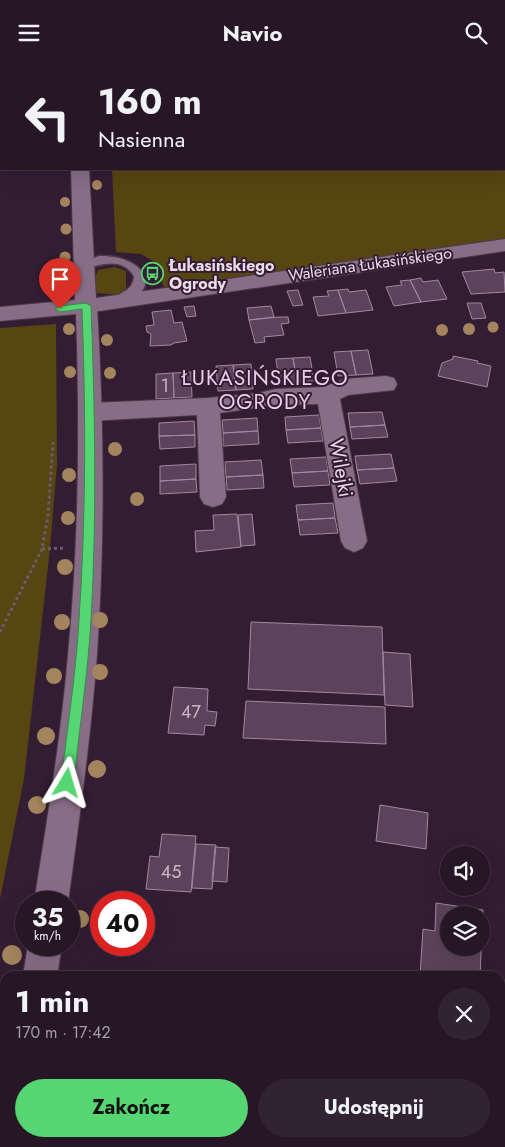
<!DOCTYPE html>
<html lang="pl">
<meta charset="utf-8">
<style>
body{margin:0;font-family:Jost,sans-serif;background:#322332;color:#f1f3f6;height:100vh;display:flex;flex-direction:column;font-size:19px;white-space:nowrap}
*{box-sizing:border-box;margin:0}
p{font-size:16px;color:#a49fa7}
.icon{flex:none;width:28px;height:28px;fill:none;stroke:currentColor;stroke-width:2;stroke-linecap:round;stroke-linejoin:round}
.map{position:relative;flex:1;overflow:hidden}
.side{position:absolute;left:0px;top:906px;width:505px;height:176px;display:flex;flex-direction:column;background:#261626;border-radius:15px 15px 0 0;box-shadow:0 5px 20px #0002,0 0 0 1px #423543}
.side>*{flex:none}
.top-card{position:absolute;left:0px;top:0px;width:505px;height:105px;box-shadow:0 5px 20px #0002,0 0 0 1px #423543;background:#261626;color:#f1f3f6;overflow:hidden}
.tools{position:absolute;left:440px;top:781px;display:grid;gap:10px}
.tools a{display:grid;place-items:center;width:50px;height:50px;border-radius:50%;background:#261626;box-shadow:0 5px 20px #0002,0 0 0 1px #423543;font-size:25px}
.speed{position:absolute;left:15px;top:826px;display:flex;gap:10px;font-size:25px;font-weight:700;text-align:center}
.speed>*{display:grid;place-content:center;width:65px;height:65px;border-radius:50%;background:#261626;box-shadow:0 5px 20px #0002,0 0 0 1px #423543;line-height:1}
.speed small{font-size:12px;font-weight:400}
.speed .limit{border:8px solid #d22;background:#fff;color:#111}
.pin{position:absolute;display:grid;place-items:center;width:42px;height:42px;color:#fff;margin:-51px -21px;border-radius:50% 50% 50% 0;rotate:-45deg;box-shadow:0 0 5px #0007}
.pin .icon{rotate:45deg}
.me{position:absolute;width:55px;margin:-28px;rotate:7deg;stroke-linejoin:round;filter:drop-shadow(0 0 4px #0008)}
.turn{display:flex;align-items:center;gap:18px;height:105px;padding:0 15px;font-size:22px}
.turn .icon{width:65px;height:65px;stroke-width:2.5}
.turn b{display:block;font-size:35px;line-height:42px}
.round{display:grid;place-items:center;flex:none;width:52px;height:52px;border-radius:26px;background:#322332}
.summary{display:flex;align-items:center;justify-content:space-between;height:85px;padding:0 15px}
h1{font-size:30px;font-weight:700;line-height:38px}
.primary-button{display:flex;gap:10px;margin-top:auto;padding:10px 15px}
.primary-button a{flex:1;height:58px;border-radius:30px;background:#55d672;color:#111;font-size:20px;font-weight:700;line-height:58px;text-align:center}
.primary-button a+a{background:#322332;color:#f1f3f6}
header{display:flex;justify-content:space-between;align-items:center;height:65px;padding:0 15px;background:#261626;font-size:22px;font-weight:700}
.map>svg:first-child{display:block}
.green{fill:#574512}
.building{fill:#5c435b;stroke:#a387a1;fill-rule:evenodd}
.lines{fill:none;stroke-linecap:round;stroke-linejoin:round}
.lane-casing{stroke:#4c394c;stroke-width:3}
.street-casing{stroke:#4c394c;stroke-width:2}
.secondary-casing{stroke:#4c394c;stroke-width:2}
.path{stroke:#6e5a6e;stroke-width:3;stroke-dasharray:3 3;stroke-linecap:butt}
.lane{fill:#886d86;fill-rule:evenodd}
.street{fill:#886d86;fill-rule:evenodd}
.secondary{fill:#886d86;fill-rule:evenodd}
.tree{fill:#a2845d}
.route{fill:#55d672;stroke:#378b4a}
.labels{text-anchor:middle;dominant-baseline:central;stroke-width:4;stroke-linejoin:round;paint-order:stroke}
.far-street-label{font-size:16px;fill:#ecdceb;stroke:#331d33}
.far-poi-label{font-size:16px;font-weight:bold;fill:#ecdceb;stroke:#331d33;text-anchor:start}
.number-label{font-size:18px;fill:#c8b6c7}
.street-label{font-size:20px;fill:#ecdceb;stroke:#331d33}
.neighbourhood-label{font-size:21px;letter-spacing:1px;fill:#eccdea;stroke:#331d33}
</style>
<header><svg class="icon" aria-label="menu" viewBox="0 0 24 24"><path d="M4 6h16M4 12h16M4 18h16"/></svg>Navio<svg class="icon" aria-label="search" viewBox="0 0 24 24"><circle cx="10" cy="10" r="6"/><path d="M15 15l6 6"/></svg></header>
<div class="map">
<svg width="505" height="1082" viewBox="0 0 505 1082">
<rect width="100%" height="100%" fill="#331d33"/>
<path class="green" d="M106,0H505V177L164,222L155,197L141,189L116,187L112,104H504V1Z
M115,202L126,206V226L120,230L96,228L95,212L98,205Z
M56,259L57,399L50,484L24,714L0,834V263Z"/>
<path class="building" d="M494,204L495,208L504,207L505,227L471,229L462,207Z
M421,213L423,217L438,215L447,234L421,237L410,215Z
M410,215L421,237L394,241L386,222L402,220L400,216Z
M348,224L349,227L366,225L373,245L346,248L338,225Z
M298,225L303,240L293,241L287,226Z
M338,225L346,248L318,251L313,232L329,231L327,226Z
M467,238H481L486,253L472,254Z
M194,241L196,251L187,252L184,242Z
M271,241L274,252L249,255L247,243Z
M171,245L174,258L182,257L187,276L174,278L171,280L150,281L151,269L147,267L146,261L154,260L152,247Z
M279,252H288L289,258L281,259L284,270L264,272L265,277L255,278L249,255Z
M368,285L373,309L356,310L351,286Z
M351,286L356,310L338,311L334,287Z
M453,291L478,296L477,298L491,301L487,322L438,311L442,298L453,294Z
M310,292L314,316L297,317L293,293Z
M293,293L297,317L279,318L276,294Z
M251,299L253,324L236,325L233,300Z
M233,300L236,325L218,326L216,301Z
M191,307L192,332L174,333L173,308Z
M173,308L174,333L156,334V309Z
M382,347L385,360L350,362L348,348Z
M319,350L321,363L286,365L285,352Z
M257,353L258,366L223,368L222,355Z
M194,356L195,370L159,371V358Z
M385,360L388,372L352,374L350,362Z
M321,363L323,376L288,378L286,365Z
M258,366L259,379L223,381V368Z
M195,370V382L160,384L159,371Z
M391,389L394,403L357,405L355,391Z
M326,392L328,406L292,408L290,394Z
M261,395L263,410L226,412L225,397Z
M196,399V414L160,416V401Z
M394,403L397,416L360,419L357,405Z
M328,406L330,420L294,422L292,408Z
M263,410L264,423L227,425L226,412Z
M196,414L197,427L160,429V416Z
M333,438L335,453L298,455L296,440Z
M237,449L241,482L196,487L195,466L214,465L213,450Z
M252,449L255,480L241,481L238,450Z
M335,453L338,468L300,470L298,455Z
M251,557L382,562L384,630L248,624Z
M383,587L410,589L413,642L385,640Z
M174,622L208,624L207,646L217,647L215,661L205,660L204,670L168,668Z
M246,636L385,642L386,679L243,673Z
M380,740L428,748L426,784L376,776Z
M162,769L196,771L191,827L146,824L150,791L159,792Z
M196,779L216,780L212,824L192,823Z
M215,782L229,783L227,817L212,816Z
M436,838L483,845L480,911H420L423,864L435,866ZM449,850H481V882H449Z
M430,1078H447L460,1082H430Z"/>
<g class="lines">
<defs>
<path id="lane" d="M99,191C145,190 167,226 117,240L111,236C120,226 133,227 134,211C122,192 102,199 84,204L78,200Z"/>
<path id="street" d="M67,0H83V1H67Z
M0,16H1V27H0Z
M71,104H89L96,233L505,174V186L86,248L78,246L75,241Z
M386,311L394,313L397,319L394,325L348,330L340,334L367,476L363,483L354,487L345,483L341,476L318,339L275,340L220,348L226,432L222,439L213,442L204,439L200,432L197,350L90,356L82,353L78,347L82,341L90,338L208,333L259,328L275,324L324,322L344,314Z
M24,1078H68L70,1082H25Z"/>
<path id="secondary" d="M86,234L94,236L97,241C104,357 105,473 97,589C91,672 79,755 68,838H34C47,755 61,673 68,590C79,476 80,363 76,249L0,256V242Z
M28,880H62L57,911H23Z
M5,1060V1078H26L25,1082H0V1062Z"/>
</defs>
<use href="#lane" class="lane-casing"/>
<use href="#street" class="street-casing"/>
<use href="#secondary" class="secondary-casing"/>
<path class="path" d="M42,484L63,483
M0,567L42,484L48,451L53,377"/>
<use href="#lane" class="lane"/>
<use href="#street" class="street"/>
<use href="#secondary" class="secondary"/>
</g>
<g class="tree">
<circle cx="97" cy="120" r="5"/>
<circle cx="65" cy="137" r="5"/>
<circle cx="66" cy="164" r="5.5"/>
<circle cx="65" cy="192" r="5.5"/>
<circle cx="493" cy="262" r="5.5"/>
<circle cx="69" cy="264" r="6"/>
<circle cx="469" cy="264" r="6"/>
<circle cx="442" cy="265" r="6"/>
<circle cx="107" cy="275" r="6"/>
<circle cx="70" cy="307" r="6"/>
<circle cx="110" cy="308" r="6"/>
<circle cx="115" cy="384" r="7"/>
<circle cx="69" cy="410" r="7"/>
<circle cx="137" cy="434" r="7"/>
<circle cx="68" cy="453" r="7"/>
<circle cx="65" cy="502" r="8"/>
<circle cx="100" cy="555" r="8"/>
<circle cx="62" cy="557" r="8"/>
<circle cx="100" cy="607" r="8"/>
<circle cx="54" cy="611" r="8"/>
<circle cx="46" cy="671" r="9"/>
<circle cx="97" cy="704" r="9"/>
<circle cx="37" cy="740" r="9"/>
<circle cx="80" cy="854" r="9"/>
<circle cx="12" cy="890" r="10"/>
</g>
<path class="route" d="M86,238L91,241C95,346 97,450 91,555C88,609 79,664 74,718L72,722L67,724L63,722L61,718C67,664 76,609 79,555C86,451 86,348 82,244L60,247L55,244L60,241Z"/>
<defs>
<symbol id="bus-ring" viewBox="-11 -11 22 22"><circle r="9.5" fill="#331d33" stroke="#55d672" stroke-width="1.5"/><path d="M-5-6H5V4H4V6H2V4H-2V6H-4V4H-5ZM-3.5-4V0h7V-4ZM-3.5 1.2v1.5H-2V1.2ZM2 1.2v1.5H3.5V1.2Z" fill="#55d672"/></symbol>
</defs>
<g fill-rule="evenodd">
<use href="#bus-ring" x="140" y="196" width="25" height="25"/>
</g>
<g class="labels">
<g class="far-street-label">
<text transform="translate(370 199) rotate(-8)">Waleriana Łukasińskiego</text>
</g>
<g class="far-poi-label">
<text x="169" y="200">Łukasińskiego<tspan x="169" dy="18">Ogrody</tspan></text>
</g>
<g class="number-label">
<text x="165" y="321">1</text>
<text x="191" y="647">47</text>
<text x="171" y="807">45</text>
</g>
<g class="street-label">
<text transform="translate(341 403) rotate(80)">Wilejki</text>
</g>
<g class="neighbourhood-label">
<text x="265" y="313">ŁUKASIŃSKIEGO<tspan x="265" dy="24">OGRODY</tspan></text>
</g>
</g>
</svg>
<div class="tools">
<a><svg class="icon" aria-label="sound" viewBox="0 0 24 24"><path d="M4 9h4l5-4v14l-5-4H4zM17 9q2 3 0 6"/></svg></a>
<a><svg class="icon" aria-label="layers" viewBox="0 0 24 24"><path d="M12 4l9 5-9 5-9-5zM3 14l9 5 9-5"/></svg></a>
</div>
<div class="speed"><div>35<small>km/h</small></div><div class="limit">40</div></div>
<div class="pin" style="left:60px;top:244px;background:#d93025"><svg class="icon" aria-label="arrive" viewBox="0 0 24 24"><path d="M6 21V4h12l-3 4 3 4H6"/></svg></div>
<svg class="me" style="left:67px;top:718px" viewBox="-20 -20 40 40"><path d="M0-17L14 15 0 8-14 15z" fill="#55d672" stroke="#fff" stroke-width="4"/></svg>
<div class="top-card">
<div class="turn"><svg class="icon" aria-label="left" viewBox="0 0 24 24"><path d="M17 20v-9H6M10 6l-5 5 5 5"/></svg><div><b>160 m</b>Nasienna</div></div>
</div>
<section class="side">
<div class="summary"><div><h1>1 min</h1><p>170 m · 17:42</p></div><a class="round"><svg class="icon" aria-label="close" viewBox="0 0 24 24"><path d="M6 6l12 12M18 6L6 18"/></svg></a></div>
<div class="primary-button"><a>Zakończ</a><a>Udostępnij</a></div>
</section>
</div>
